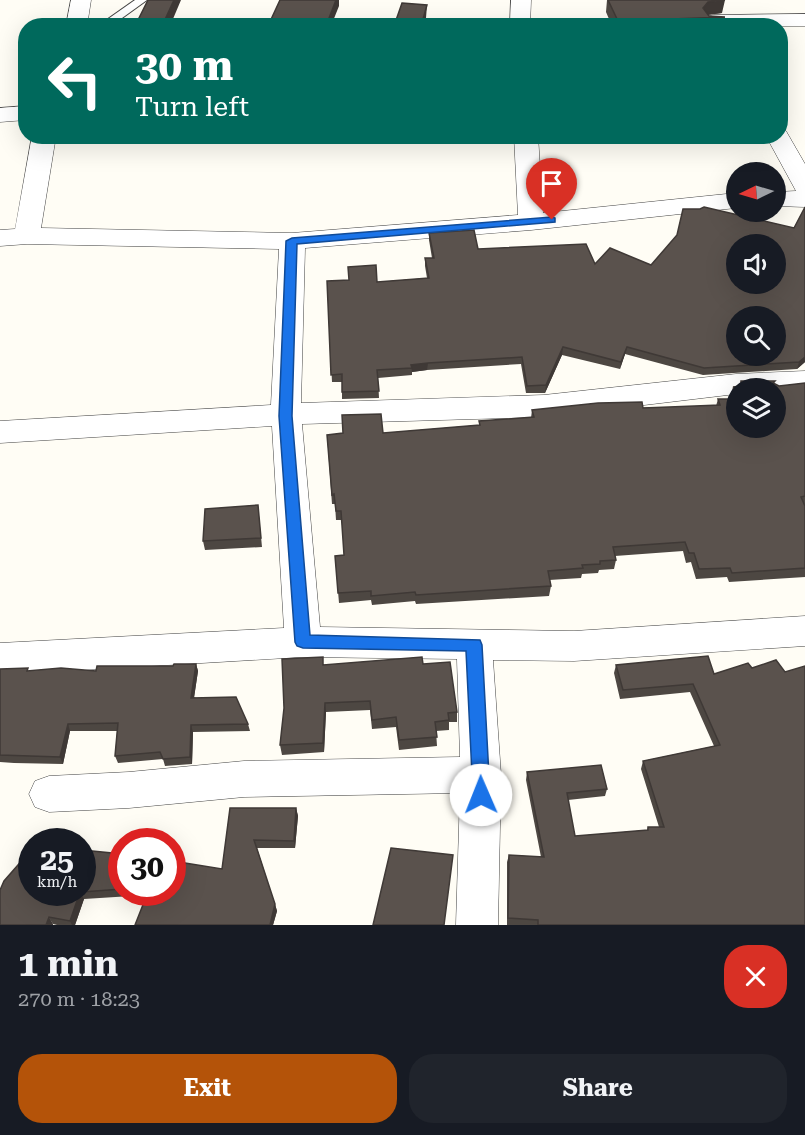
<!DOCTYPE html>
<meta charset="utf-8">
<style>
body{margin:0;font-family:"Roboto Serif",serif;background:#20242c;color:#f1f3f6;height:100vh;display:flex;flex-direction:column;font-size:22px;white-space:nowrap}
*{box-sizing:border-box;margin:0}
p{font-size:20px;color:#9ea1a6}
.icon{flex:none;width:33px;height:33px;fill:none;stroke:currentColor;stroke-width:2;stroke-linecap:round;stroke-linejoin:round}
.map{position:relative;height:925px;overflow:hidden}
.details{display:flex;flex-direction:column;background:#171b24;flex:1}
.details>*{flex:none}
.guide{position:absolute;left:18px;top:18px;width:770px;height:126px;border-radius:24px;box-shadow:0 6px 24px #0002;background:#00695c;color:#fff;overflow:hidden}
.needle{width:39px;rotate:265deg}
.buttons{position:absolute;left:726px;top:162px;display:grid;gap:12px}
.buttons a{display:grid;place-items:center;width:60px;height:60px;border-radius:50%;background:#171b24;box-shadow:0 6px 24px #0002;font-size:30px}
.speed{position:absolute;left:18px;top:828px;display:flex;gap:12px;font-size:30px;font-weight:700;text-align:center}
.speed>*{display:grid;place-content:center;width:78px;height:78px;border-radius:50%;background:#171b24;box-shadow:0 6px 24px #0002;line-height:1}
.speed small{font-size:15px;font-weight:400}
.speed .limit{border:9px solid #d22;background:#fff;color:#111}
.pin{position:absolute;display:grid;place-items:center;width:51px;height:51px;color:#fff;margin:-62px -26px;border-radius:50% 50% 50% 0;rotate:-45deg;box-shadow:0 0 6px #0007}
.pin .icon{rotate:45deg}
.me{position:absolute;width:66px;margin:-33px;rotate:359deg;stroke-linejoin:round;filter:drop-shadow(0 0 4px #0008)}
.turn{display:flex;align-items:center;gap:21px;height:126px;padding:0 18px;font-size:27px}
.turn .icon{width:78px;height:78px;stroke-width:2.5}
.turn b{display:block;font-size:42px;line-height:51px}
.round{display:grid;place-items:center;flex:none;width:63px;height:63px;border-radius:24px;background:#20242c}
.overview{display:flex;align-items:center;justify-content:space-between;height:102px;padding:0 18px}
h1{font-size:36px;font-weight:700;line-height:45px}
.button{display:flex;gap:12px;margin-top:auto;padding:12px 18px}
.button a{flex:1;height:69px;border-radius:24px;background:#b45309;color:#fff;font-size:24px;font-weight:700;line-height:69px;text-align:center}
.button a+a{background:#20242c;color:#f1f3f6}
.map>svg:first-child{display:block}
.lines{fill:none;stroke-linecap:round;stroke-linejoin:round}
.lane-casing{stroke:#444;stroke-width:2}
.street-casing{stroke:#444;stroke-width:1}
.lane{fill:#fff;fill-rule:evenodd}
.street{fill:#fff;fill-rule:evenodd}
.wall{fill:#4d4742}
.shaded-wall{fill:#3f3936}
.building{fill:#5a524d;stroke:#3f3936;stroke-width:1.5;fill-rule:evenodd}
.route{fill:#1a73e8;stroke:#114b97;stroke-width:1.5}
</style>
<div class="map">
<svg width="805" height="925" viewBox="0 0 805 925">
<rect width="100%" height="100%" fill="#fffdf5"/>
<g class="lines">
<defs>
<path id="lane" d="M135,0H147L111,26H98Z"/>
<path id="street" d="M71,0H91L87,26H66Z
M511,0H531L530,26H510Z
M805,14V26H706L703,21L706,17L713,15Z
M26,106V120L0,122V108Z
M780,129L786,131L805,164V207L776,206V192L796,191L766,136H780Z
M32,136H56L41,228L292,233L518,215L514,136H538L543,213L736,193V208L531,230L305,248L301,403L544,395L736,374L805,371V391L776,393V388H736V394L544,417L302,424L320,627L574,631L805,616V646L574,661L493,660L501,775L498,925H456L460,793L244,797L129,808L49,812L35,807L29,794L35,781L49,776L129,772L244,761L460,757L457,659L303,657L0,675V643L284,628L272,426L0,443V421L271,405L279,249L27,244L0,246V230L15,229Z"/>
</defs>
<use href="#lane" class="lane-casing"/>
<use href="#street" class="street-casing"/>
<use href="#lane" class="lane"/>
<use href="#street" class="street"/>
</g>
<path class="wall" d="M607,0L722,13L708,15L709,16L725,17L723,26H612L606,12Z
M805,207V362L797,369L703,375L625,354L620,369L562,355L545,393H526L521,364L427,370L412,372V375L378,378L379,398L342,399V382H332L327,281L377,282L427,278L425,266V258H432L429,240V233L478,249L595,264L651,265L794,228Z
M741,381H775L774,383L779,386L805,383V577L729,582L727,577L696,579L691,562L686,563L683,551L615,556L616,560L614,569L599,570L598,573L582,574L581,578L549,580L551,586L549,596L416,604L415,601L372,605L371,600L339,603L335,556L344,555L342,520H336L335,504H332L327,435L383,433L479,425V421L531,418L532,410L716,406L718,399L776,428V388H736V398L730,397L733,387L740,386Z
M258,505L262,547L205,550L203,541Z
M196,664L198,671L194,697L248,724L250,731L193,732L192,764L165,766L163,759L118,763L115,756L117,731H70L63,764L14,763L0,762V669L29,671H96Z
M423,664L457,712V722H449V730L436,731L437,746L399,750L396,727L372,729L370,710L326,712L324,752L282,755L280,745L323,665Z
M616,665L714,674L805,925H507V862L509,855L541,857L526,780L527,772L607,789L605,796L568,800L575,836L647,830L648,827H659L641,769L643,761L714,746L690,692L620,699L614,673Z
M230,808H296L298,816L295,848H257L277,911L273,925H135L147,895L84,899L75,925H57L53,924L32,892H82V850L122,854V892H172L222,869Z"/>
<path class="shaded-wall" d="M174,0H181L170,26H162Z
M336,0H339V6L331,26H326Z
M725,0L722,13L705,15L703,8L708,2Z
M427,5L426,18L424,26H421Z
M563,347L562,355L545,393L546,385Z
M627,347L625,354L620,369L621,362Z
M805,357V362L797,369L799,362Z
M428,363L427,370L412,372L411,365Z
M196,664L198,671L193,705L191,698Z
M325,703L326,712L324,752L323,743Z
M68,724L70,731L63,764L60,757Z
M191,725L193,732L192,764L190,757Z
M296,808L298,816L295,848L294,841Z
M80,892L84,899L75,925H72L70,921Z
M275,904L277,911L273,925H270Z
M49,917L53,924V925H46Z"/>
<path class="building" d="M148,0H174L162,26H135Z
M280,0H336L326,26H268Z
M608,0H725L708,2L703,8L709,16L725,17L618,21Z
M402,3L427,5L421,26H394Z
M704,207L794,228L805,207V357L799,362L704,368L627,347L621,362L563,347L546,385L527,386L522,357L428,363L411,365L412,368L377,370L379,391L342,392V374L331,375L327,281L349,280L348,267L376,265L377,282L429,278L425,258H434L429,233L474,230L478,249L586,244L595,264L610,248L651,265L677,235L683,209H700ZM736,244H776V284H736ZM736,316H776V356H736Z
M741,381H775L773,383L779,386L805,383V496L801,497L805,506V568L732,573L730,568L699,569L694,553H689L685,542L613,547L616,560L600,561V564L582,565L583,568L548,571L551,586L416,595L415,592L371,596V591L338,593L335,556L344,555L341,511H336L334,494L332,495L327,435L343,433L342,415L381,414L383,433L480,425L479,421L534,417L532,410L598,403L642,402L643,408L720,405L718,399H736V428H776V388H771V384L766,388H738L733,387L741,386Z
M258,505L261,538L203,541L205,509Z
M708,656L714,674L748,663L752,668L776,660L785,672L805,666V925H538V920L508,918L509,855L544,857L527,772L601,765L607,789L567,793L575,836L648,830V827H664L643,761L720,745L693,684L623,690L616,665Z
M323,657V665L422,657L423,664L450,662L457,712L448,713L449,720L435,722L437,737L399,740L396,717L372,720L370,701L325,703L323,743L280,745L284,708L282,659Z
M174,664H196L191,698L236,697L248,724L191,725L190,757L163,759L160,752L115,756L118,723L68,724L60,757L0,755V669L28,668L27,671L61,668L96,671L97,666H173Z
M230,808H296L294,841L254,840L275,904L270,925H135L148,892H172V861L222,869Z
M391,848L453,855L444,925H373Z
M32,849V892H80L70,921L49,917L46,925H0V890L4,881Z
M82,850L122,854V889L82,892Z"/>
<path class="route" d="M552,217L555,218V222L297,244L292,416L310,635L480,640L482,645L490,795L487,801L481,803L475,801L473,795L466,651L303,648L297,646L295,642L279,416L286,241L292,238Z"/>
</svg>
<div class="buttons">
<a><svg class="needle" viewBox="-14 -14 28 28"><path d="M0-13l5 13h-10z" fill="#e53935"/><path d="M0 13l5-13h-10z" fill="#9ea1a6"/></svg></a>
<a><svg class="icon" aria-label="sound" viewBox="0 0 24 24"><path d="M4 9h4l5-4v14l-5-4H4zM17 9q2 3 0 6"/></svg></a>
<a><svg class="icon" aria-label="search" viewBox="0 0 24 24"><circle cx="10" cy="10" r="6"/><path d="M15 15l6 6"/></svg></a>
<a><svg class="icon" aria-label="layers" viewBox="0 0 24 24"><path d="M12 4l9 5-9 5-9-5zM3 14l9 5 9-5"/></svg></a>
</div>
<div class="speed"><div>25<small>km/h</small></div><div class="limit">30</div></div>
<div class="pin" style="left:552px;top:220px;background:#d93025"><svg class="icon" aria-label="arrive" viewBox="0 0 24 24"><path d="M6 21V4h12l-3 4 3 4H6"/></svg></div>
<svg class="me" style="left:481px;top:795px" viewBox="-20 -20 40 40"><circle r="19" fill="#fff"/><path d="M0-13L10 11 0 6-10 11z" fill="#1a73e8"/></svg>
<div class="guide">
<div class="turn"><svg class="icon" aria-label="left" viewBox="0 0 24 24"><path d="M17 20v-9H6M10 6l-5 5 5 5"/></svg><div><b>30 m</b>Turn left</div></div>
</div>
</div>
<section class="details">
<div class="overview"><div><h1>1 min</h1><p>270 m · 18:23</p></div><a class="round" style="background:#d93025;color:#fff"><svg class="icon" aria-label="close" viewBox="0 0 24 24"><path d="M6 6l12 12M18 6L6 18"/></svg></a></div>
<div class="button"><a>Exit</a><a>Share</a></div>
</section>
